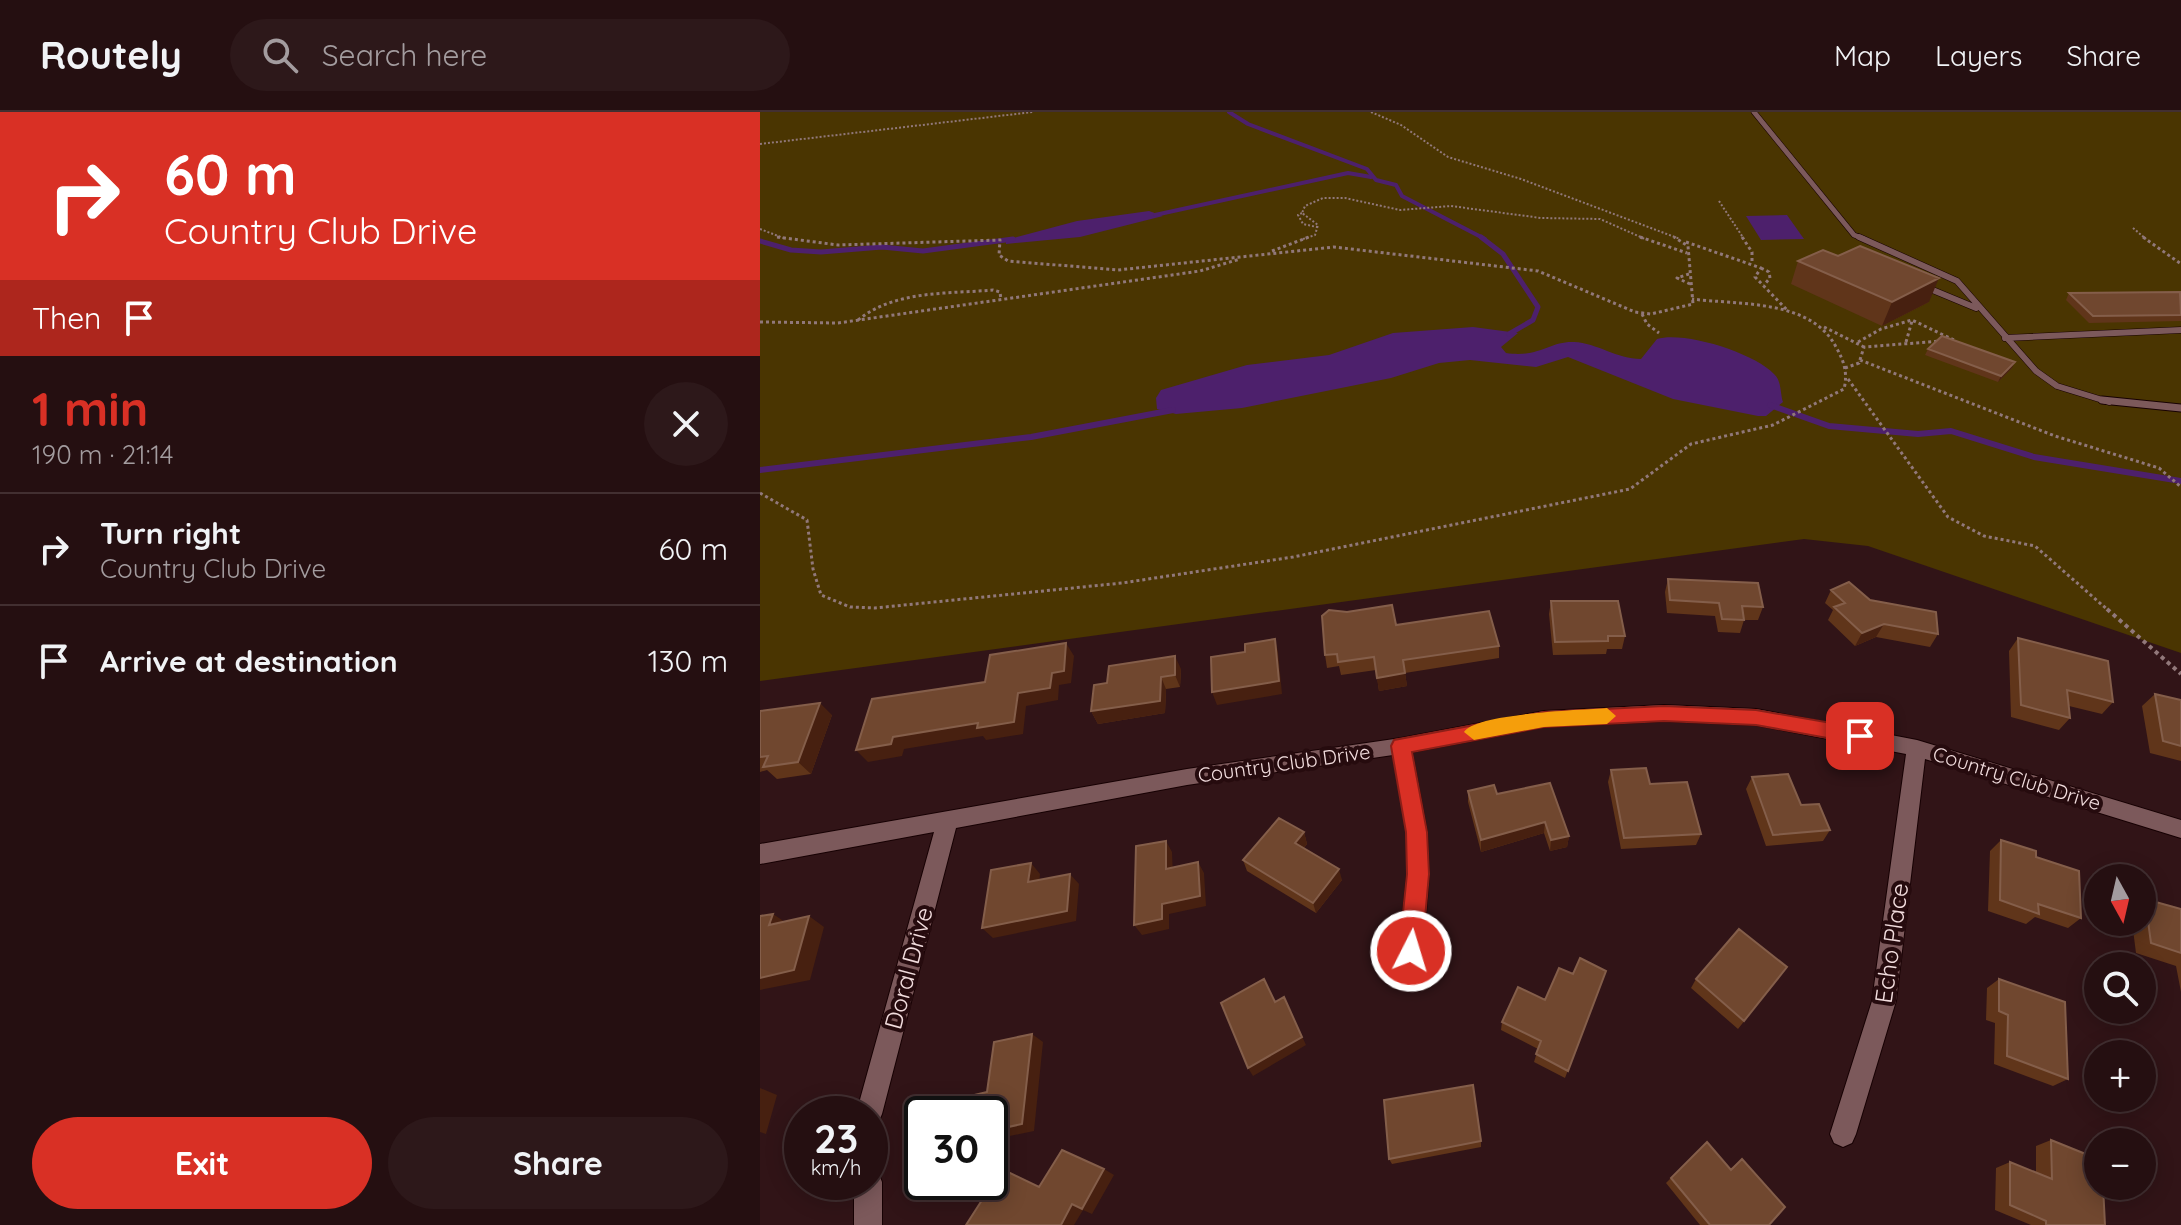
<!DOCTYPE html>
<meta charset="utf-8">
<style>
body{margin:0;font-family:Quicksand,sans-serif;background:#2d181a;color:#f1f3f6;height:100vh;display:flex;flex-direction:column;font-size:30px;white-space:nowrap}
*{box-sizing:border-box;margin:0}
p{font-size:26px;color:#a39c9f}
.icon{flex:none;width:44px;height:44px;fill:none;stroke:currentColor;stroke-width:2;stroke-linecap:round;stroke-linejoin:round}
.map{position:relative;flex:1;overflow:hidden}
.side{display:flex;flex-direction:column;background:#250f11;width:760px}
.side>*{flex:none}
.top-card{background:#d93025;color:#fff;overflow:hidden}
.needle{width:52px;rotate:172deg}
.buttons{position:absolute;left:1324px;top:752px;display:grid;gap:16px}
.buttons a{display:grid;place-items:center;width:72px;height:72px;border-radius:50%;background:#250f11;box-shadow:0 4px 20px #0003,0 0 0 2px #422f31;font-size:40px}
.speed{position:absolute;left:24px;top:984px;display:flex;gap:16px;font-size:40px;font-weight:700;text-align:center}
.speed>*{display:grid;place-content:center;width:104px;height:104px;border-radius:50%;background:#250f11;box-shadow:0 4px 20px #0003,0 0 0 2px #422f31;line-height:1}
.speed small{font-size:20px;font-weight:400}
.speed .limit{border:4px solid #111;border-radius:12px;background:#fff;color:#111}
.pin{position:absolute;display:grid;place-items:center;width:68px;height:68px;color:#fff;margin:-34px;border-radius:16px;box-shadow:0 4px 12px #0006}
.me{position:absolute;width:88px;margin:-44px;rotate:5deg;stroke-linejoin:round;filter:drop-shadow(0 0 6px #0008)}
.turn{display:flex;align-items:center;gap:28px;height:168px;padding:0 32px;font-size:36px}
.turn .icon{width:104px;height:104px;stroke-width:2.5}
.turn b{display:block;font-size:56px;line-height:68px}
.then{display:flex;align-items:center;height:76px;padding:0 32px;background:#0003;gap:16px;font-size:30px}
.round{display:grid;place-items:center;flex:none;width:84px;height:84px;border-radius:42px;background:#2d181a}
.summary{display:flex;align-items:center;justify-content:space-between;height:136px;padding:0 32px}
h1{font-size:48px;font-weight:800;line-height:60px;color:#d93025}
.primary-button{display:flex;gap:16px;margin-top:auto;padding:16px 32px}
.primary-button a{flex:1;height:92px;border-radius:48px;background:#d93025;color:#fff;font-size:32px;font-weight:800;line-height:92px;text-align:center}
.primary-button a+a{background:#2d181a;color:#f1f3f6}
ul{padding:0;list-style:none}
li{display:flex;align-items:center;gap:24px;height:112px;padding:0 32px;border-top:2px solid #422f31}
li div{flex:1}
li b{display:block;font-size:30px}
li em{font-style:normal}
header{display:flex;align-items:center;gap:48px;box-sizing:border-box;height:112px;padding:0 40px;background:#250f11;border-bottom:2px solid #422f31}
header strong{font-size:38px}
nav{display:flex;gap:44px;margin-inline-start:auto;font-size:28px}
.search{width:560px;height:72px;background:#2d181a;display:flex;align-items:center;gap:20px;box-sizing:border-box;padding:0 28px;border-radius:44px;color:#a39c9f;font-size:30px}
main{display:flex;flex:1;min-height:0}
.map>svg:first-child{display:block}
.green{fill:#4a3501}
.water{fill:#4d206c}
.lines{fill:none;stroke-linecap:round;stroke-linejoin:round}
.stream-far2{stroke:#4d206c;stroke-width:4}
.stream-far1{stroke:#4d206c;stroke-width:5}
.stream{stroke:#4d206c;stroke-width:6}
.lane-far2-casing{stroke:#170103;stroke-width:6}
.lane-far1-casing{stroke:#170103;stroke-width:7}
.lane-casing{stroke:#170103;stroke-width:9}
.street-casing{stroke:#170103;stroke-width:2}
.path-far2{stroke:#91787a;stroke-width:2;stroke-dasharray:2 2;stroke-linecap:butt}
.path-far1{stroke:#91787a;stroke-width:3;stroke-dasharray:3 3;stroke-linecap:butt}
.path{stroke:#91787a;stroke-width:4;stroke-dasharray:4 4;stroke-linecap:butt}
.lane-far2{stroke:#7c595b;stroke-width:5}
.lane-far1{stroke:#7c595b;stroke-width:6}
.lane{stroke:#7c595b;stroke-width:7}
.street{fill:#7c595b;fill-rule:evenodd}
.wall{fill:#60351a}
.shaded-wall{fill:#472010}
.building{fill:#70472f;stroke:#845e4a;stroke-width:2}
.route{fill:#d93025;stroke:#8d1f18;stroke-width:2}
.slow{fill:#f59e0b}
.labels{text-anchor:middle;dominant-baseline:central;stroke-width:8;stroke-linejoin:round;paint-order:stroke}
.street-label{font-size:20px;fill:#f2ddde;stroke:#260b0e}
.near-street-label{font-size:24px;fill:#f2ddde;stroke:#260b0e}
</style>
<header>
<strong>Routely</strong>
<div class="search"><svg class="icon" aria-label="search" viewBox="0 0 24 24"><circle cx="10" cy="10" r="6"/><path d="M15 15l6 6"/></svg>Search here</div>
<nav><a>Map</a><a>Layers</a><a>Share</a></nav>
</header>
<main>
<section class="side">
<div class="top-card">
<div class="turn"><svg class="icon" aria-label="right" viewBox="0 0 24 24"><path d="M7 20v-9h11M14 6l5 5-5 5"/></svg><div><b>60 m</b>Country Club Drive</div></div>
<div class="then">Then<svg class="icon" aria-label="arrive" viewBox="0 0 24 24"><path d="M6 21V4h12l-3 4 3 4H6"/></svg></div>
</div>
<div class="summary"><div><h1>1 min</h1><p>190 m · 21:14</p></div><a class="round"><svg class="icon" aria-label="close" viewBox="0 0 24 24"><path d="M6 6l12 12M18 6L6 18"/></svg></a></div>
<ul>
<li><svg class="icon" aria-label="right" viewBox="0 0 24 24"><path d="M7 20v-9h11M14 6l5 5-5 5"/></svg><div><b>Turn right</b><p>Country Club Drive</p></div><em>60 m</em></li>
<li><svg class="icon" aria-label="arrive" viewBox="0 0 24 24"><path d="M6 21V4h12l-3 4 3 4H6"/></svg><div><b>Arrive at destination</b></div><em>130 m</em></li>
</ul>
<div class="primary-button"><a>Exit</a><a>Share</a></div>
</section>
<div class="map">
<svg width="1421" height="1113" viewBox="0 0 1421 1113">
<rect width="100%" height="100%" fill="#311417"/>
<path class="green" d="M0,0H1421V541L1108,434L1044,427L0,569Z"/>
<path class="water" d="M389,99L403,104L320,125L246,132V128L317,109Z
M1027,103L1044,127L1001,128L986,104Z
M713,215L758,221L741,235L746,241C780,246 789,229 814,230C837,231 857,247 881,247L897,227C925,219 994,241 1014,262C1022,269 1020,282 1023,290L1006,304H998L913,287L808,245L776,255L710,248L679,251L631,266L482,296L416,302L397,297L396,286L401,278L487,253L569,243L633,221Z"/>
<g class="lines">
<path class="stream-far2" d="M469,0L488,12L607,57L616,68L636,73L642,84L725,127
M395,103L588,61L611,65"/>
<path class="stream-far1" d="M721,125L743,142L778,195L773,208L749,222
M0,129L31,138L61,140L122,135L163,139L253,127"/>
<path class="stream" d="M1010,293L1069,314L1158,322L1191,319L1274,345L1421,369
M0,358L271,325L413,298"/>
<defs>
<path id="lane-far2" d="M994,0L1094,123L1104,127"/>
<path id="lane-far1" d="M1099,125L1197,169L1276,259L1297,274L1349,290
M1163,174L1216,196
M1245,226L1421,218"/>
<path id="lane" d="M1342,288L1421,296"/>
<path id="street" d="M904,593L996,597L1157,628L1421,708V726L1165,647L1136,889L1096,1022L1092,1031L1083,1035L1074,1031L1070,1022L1112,889L1146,642L996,613L904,609L784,615L652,640L667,720L669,762L663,839L659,847L651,850L643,847L639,839L647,762V720L633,643L427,673L196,716L122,1002L118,1011L110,1015V1002H96L174,720L0,752V732L427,657L641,626L784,599Z
M110,1057L118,1060L122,1070V1113H94V1070H110Z"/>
</defs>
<use href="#lane-far2" class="lane-far2-casing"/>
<use href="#lane-far1" class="lane-far1-casing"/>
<use href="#lane" class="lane-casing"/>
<use href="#street" class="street-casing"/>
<path class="path-far2" d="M611,0L641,13L688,45L761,67L920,127
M0,32L273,0
M959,89L984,127
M542,101L538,103L543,112L557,115
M1373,116L1386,127
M0,117L26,127
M543,127L555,123L558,113L542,101L545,94L563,86H585L640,98L691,94L781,106L840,107L885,127"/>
<path class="path-far1" d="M17,125L78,133L240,128L239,143L248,149L358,158L574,135L778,159L875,200L891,202L933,192L928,134L914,125
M880,125L927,141
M982,125L992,140V151
M1383,125L1421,152
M926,130L1001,156L995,165L1028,199
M512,139L549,125
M1001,156L1009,160L1010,166L1004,173
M929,162L917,166L930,172
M882,202L887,212L899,221
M98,208C135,178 188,182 233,178L240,180L241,188
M0,210L78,211L440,159L480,147
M1064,215L1104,235
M1098,230L1121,217L1152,208L1196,229
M1146,230L1152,209
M1100,248L1295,324L1399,356L1421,375
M1085,256L1099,251L1104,235L1181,229
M1088,267L1188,405L1224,424L1275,434L1349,499
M0,381L47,408L53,457L61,483L90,495L115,496L362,471L533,445L870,377L931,332L1013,313L1084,277C1088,261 1084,249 1076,235C1051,187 979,193 932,187"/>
<path class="path" d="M1347,497L1421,562"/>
<use href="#lane-far2" class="lane-far2"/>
<use href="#lane-far1" class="lane-far1"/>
<use href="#lane" class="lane"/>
<use href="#street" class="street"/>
</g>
<path class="wall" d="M1038,149L1169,190L1122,214L1031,172Z
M1421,180V209L1329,211L1306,188L1309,181Z
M1168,237L1252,256L1238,270L1165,243Z
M908,467L1003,495L998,508H984L980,521L958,520L955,504L907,501L905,480Z
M1071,478L1110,488L1178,522L1170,535L1116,525L1095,534L1068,508L1073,498L1065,491Z
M791,489L865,524L862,537H847L846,542L793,543L789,502Z
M636,513L739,534V546L645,561L647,574L619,579L616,558L581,563L579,554L567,556L565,543Z
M1258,526L1353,590L1342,602L1309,594L1310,606L1299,618L1251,605L1249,539Z
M421,557L420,575L406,577L405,601L338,612L331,599L334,573Z
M1395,582L1421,588V649L1390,641L1382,594Z
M0,599L72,603L51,662L17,667L7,658L0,660Z
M851,658L890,672L941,722L936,733L861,737L848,670Z
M992,665L1041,693L1070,718L1063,729L1006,734L986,677Z
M708,679L737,682L809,724L807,735L790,739L784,721L721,740L708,690Z
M544,720L547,732L544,736L582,768L556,801L487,759L483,748Z
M1241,728L1276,745L1321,806L1308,816L1275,805L1266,812L1228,799L1230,739Z
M1385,787L1421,797V880L1416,854L1376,841L1372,810H1382V789Z
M1027,855L978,917L931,876L936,867Z
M846,859L805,966L774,950L778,937L741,918L742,910L785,888L813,862Z
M1239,867L1308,967L1293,974L1234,952L1235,911L1226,908L1227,876Z
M1291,1028L1345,1113H1271L1235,1098L1236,1056L1250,1050L1276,1061V1034Z
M721,1029V1035L632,1052L629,1047Z
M947,1030L970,1057L982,1047L1009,1113H940L906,1071Z"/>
<path class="shaded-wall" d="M1179,166L1169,190L1122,214L1132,190Z
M1255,250L1252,256L1238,270L1241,264Z
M1124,512L1116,525L1095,534L1102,521Z
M515,527L518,540L522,582L457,593L452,580Z
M306,531L314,544L311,571L299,573L298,588L266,594L263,622L226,628L223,624L144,637L142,644L108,650L96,638L258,581L292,561Z
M415,544L421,557L420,575L415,563Z
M645,561L647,574L619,579L617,566Z
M401,565L406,577L405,601L338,612L331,599Z
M60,591L72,603L51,662L38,650Z
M785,710L784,721L721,740V728Z
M544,720L547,732L539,742L535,731Z
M809,724L807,735L790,739L791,728Z
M406,729L412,740L413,767L406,757Z
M438,750L444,761L446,794L409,802V817L382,823L374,813L402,792Z
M271,751L280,762L278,781L268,770Z
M579,757L582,768L556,801L553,791Z
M310,762L319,772L316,809L233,826L222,816Z
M13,802L28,812L9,813Z
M49,804L64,815L50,868L0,878V866Z
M524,885L546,933L493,964L488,956Z
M272,922L283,930L274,1019L230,1028V1019Z
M0,976L17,983L6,1022L0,1020Z
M344,1057L354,1063L332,1102L323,1098L314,1113H301L312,1092Z"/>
<path class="building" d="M1100,134L1179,166L1132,190L1038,149L1063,138L1078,144Z
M1420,180L1421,203L1333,204L1309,181Z
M1182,224L1255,250L1241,264L1168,237Z
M908,467L998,471L1003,495L982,494L984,508L962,507L959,491L910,488Z
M1089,470L1110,488L1176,500L1178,522L1124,512L1102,521L1074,495L1085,491L1071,478Z
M791,489H858L865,524H848V529L795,530Z
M632,493L636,513L729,499L739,534L643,548L645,561L617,566L614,545L578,550L577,542L565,543L562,504L569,498L587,500Z
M1258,526L1348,549L1353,590L1307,578L1310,606L1261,593Z
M515,527L519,569L452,580L451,545L485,540V532Z
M306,531L304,559L292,561L290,576L258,581L254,610L217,616L218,611L133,625L131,632L96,638L112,587L225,570L230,543Z
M415,544V563L401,565L400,589L331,599L334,573L347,571L349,554Z
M1395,582L1421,588V634L1403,629Z
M60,591L38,650L3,655L8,644L0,645V599Z
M886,656L890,672L927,670L941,722L864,726L851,658Z
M1028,662L1041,693L1059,692L1070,718L1013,723L992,665Z
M790,671L809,724L791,728L785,710L721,728L708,679L734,673L737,682Z
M519,706L544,720L535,731L579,757L553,791L483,748Z
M1241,728L1276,739V745L1319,759L1321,806L1278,792L1279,802L1240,788Z
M406,729V757L438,750L440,784L402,792V807L374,813L376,734Z
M271,751L268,770L310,762L307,799L222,816L231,758Z
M1385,787L1421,797V841L1391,831Z
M13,802L9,813L49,804L34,858L0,866V804Z
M979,817L1027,855L984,909L936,867Z
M820,846L846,859L808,959L776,942L781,929L742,910L758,875L785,888L799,856L813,862Z
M504,867L515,890L524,885L542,925L488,956L461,891Z
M1239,867L1305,890L1308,967L1247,944L1248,903L1239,899Z
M272,922L262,1012L230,1019V1002H194L197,987L227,980L234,930Z
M713,973L721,1029L629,1047L624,988Z
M1291,1028L1338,1047V1074H1343L1345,1113H1286V1109L1250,1093V1050L1292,1067Z
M947,1030L971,1058L982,1047L1025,1095L1009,1113H950L911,1066Z
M302,1038L344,1057L322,1097L312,1092L301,1113H206L242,1057L279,1075Z"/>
<path class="route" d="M904,594L996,598L1100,616L1110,624L1100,632L996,613L904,609L784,615L652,640L667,720L669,762L662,839L659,848L651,851L643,848L639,839L647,762L646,720L631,634L634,628L784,600Z"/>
<path class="slow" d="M847,596L856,604L847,612L784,615L714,628L704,620C715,601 823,598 847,596Z"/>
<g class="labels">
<g class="street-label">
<text transform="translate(524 651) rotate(-8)">Country Club Drive</text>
<text transform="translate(1257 666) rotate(17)">Country Club Drive</text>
</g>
<g class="near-street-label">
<text transform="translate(1131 831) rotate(-82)">Echo Place</text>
<text transform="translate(148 856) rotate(-75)">Doral Drive</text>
</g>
</g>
</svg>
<div class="buttons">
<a><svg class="needle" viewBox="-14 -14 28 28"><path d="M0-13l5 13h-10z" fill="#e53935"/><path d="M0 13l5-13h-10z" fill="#a39c9f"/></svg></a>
<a><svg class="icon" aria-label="search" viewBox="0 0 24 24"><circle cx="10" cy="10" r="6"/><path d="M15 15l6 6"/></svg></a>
<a>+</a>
<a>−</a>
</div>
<div class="speed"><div>23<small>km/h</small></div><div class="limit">30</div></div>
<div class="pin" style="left:1100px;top:624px;background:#d93025"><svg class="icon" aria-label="arrive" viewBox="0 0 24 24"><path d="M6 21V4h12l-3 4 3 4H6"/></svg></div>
<svg class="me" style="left:651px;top:839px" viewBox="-20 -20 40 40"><circle r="17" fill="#d93025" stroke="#fff" stroke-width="3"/><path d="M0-11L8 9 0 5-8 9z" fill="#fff"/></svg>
</div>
</main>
